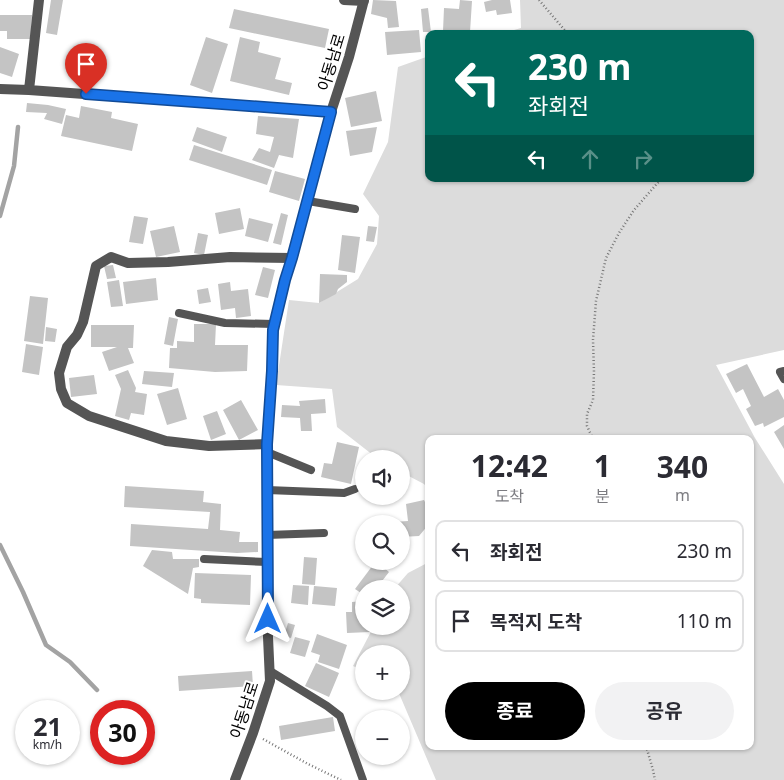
<!DOCTYPE html>
<html lang="ko">
<meta charset="utf-8">
<style>
body{margin:0;font-family:"Noto Sans","Noto Sans KR",sans-serif;background:#f2f2f3;color:#2b2b33;height:100vh;display:flex;flex-direction:column;font-size:19px;white-space:nowrap}
*{box-sizing:border-box;margin:0}
p{font-size:16px;color:#7c7c81}
.icon{flex:none;width:28px;height:28px;fill:none;stroke:currentColor;stroke-width:2;stroke-linecap:round;stroke-linejoin:round}
.map{position:relative;flex:1;overflow:hidden}
.drawer{position:absolute;left:425px;top:435px;width:329px;height:315px;display:flex;flex-direction:column;background:#fff;border-radius:10px;box-shadow:0 1px 4px #0004}
.drawer>*{flex:none}
.banner{position:absolute;left:425px;top:30px;width:329px;height:152px;border-radius:10px;box-shadow:0 1px 4px #0004;background:#00695c;color:#fff;overflow:hidden}
.fabs{position:absolute;left:355px;top:450px;display:grid;gap:10px}
.fabs a{display:grid;place-items:center;width:55px;height:55px;border-radius:50%;background:#fff;box-shadow:0 1px 4px #0004;font-size:25px}
.speed{position:absolute;left:15px;top:700px;display:flex;gap:10px;font-size:25px;font-weight:700;text-align:center}
.speed>*{display:grid;place-content:center;width:65px;height:65px;border-radius:50%;background:#fff;box-shadow:0 1px 4px #0004;line-height:1}
.speed small{font-size:12px;font-weight:400}
.speed .limit{border:8px solid #d22;background:#fff;color:#111}
.pin{position:absolute;display:grid;place-items:center;width:42px;height:42px;color:#fff;margin:-51px -21px;border-radius:50% 50% 50% 0;rotate:-45deg;box-shadow:0 0 5px #0007}
.pin .icon{rotate:45deg}
.me{position:absolute;width:55px;margin:-28px;rotate:0deg;stroke-linejoin:round;filter:drop-shadow(0 0 4px #0008)}
.turn{display:flex;align-items:center;gap:18px;height:105px;padding:0 20px;font-size:22px}
.turn .icon{width:65px;height:65px;stroke-width:2.5}
.turn b{display:block;font-size:35px;line-height:42px}
.lanes{display:flex;align-items:center;height:48px;padding:0 20px;background:#0003;justify-content:center;gap:25px;direction:ltr}
.lanes .off{opacity:.35}
.eta{display:flex;justify-content:space-evenly;align-items:center;height:85px;text-align:center}
.eta b{font-size:30px;font-weight:700;line-height:35px}
.action{display:flex;gap:10px;margin-top:auto;padding:10px 20px}
.action a{flex:1;height:58px;border-radius:30px;background:#000;color:#fff;font-size:20px;font-weight:700;line-height:58px;text-align:center}
.action a+a{background:#f2f2f3;color:#2b2b33}
ul{padding:0;list-style:none}
li{display:flex;align-items:center;gap:15px;height:62px;margin:0 10px 8px;padding:0 10px;border:2px solid #e1e1e2;border-radius:10px}
li div{flex:1}
li b{display:block;font-size:19px}
li em{font-style:normal}
.map>svg:first-child{display:block}
.green{fill:#dcdcdc}
.lines{fill:none;stroke-linecap:round;stroke-linejoin:round}
.stream{stroke:#a3a3a3;stroke-width:4.5}
.building{fill:#c4c4c4}
.path{stroke:#777;stroke-width:2.5;stroke-dasharray:1 2.5;stroke-linecap:butt}
.service{stroke:#555;stroke-width:8}
.minor{stroke:#555;stroke-width:10}
.route-casing{stroke:#114b97;stroke-width:12}
.route{stroke:#1a73e8;stroke-width:9}
.labels{text-anchor:middle;dominant-baseline:central;stroke-width:4;stroke-linejoin:round;paint-order:stroke}
.street-label{font-size:16px;fill:#000;stroke:#fff}
</style>
<div class="map">
<svg width="784" height="780" viewBox="0 0 784 780">
<rect width="100%" height="100%" fill="#fff"/>
<path class="green" d="M520,0H784V350L716,365L755,438L784,484V780H436L398,691H401V654H364V671L353,666L374,626H401V589H394L408,573L429,562V746H750V439H429V490L424,484L401,472V459H378L337,427L332,389L276,385L289,300L319,303L358,279L377,244L379,216L363,194L388,142L398,67L429,56V179H750V34H500L521,28Z"/>
<g class="lines">
<path class="stream" d="M0,216L14,166L18,127
M0,545L23,592L46,645L70,662L97,690"/>
</g>
<path class="building" d="M51,0H63L57,35L46,33Z
M373,0L396,1L399,27L388,28L387,18L371,14Z
M460,0L472,1L470,32L443,31L444,8L459,9Z
M492,0H510L512,13L497,15L496,10L486,12L484,2Z
M428,8L431,32H423L421,9Z
M234,9L329,29L325,48L229,28Z
M0,15H32L31,39H7V31H0Z
M419,30L421,52L387,55L385,32Z
M206,37L228,44L212,93L190,85Z
M240,37L260,42L258,52L281,58L275,79L292,83L289,95L230,81Z
M0,47L19,54L12,77L0,73Z
M376,91L382,121L351,127L345,98Z
M27,103L48,105L66,109L62,124L44,119L47,113L26,112Z
M81,106L112,112L111,118L138,124L132,151L61,136L66,115L79,118Z
M258,116L299,119L293,158L279,155L274,168L252,160L259,148L270,152L274,137L256,134Z
M197,127L227,137L222,152L192,141Z
M377,127L372,152L350,156L346,131Z
M194,145L272,170L267,185L189,160Z
M275,171L305,179L299,201L269,192Z
M240,208L244,229L219,234L215,213Z
M281,213L288,215L281,245L273,243Z
M134,216L148,218L143,244L129,242Z
M249,218L273,224L268,242L245,236Z
M174,226L180,252L156,257L150,231Z
M368,226L377,227L374,242L366,241Z
M198,233L208,235L204,255L194,253Z
M342,235L360,237L355,273L338,270Z
M113,265L116,278L107,279L104,266Z
M263,267L275,270L268,298L255,295Z
M320,274L347,275V282L338,289L336,294L319,303Z
M156,278L158,300L126,304L123,282Z
M119,280L123,306L111,307L107,282Z
M230,282L231,291L248,289L251,316L236,318L235,308L221,310L218,284Z
M208,288L211,302L199,304L197,290Z
M30,296L48,298L43,344L24,341Z
M169,317L178,319L173,346L164,344Z
M194,324H216L215,345H248L247,371L215,372L169,368L170,348H177V341L194,342Z
M91,325H134L133,348H128L134,363L109,371L102,352L117,347H91Z
M46,327L57,329L55,342L45,341Z
M26,344L43,347L39,375L22,372Z
M747,364L764,397L778,389L784,400V417L764,427L763,423L755,426L746,409L751,406L743,389L736,393L726,374Z
M128,370L136,388L135,392L147,394L144,415L131,413L129,420L115,416L121,389L115,375Z
M144,371L174,373L172,387L142,384Z
M94,375L97,394L71,397L69,378Z
M178,388L187,419L167,425L157,394Z
M325,399L326,413L311,414L312,431H301L300,418L281,417L282,405L300,406L299,401Z
M241,400L258,430L239,440L223,410Z
M217,411L226,434L211,440L203,416Z
M784,425V449L774,432Z
M337,442L359,447L351,484L321,477L324,463L332,464Z
M125,486L204,491L203,502L221,504L220,530L240,532L239,542H258V552L237,553L130,546L131,524L208,529L210,512L124,507Z
M424,500L426,504H429V524L419,536L401,537V524H393V522L408,521L406,504Z
M152,550L172,552L173,559H199V567L193,568L188,594L143,566Z
M304,557L317,558L315,585L302,584Z
M376,561L389,572L376,589H364V595L355,589Z
M195,573L251,575L250,605L201,603V599L194,598Z
M293,585L309,586L308,605L291,603Z
M314,586L337,588L335,606L312,604Z
M363,601L364,626H369L370,632L347,633L346,612H352V602Z
M288,623L295,625L291,638L284,636Z
M317,634L347,645L339,669L318,662L320,655L311,652Z
M295,637L310,641L305,657L290,653Z
M316,663L339,673L329,697L305,686Z
M252,671L253,686L179,691L178,676Z
M333,717L335,731L281,740L279,726Z"/>
<g class="lines">
<path class="path" d="M539,0L568,34
M593,439L587,426V414L593,400L594,372L593,340L596,301L606,258L619,233L634,210L661,179
M263,739L308,764L341,780
M646,746L653,770L655,780"/>
<path class="service" d="M308,201L355,209
M179,313L225,323L274,324
M784,371L780,372L784,379
M267,452L311,470
M267,490L344,493L355,489
M267,535L324,533
M204,559L267,562
M270,671L327,706L340,716L363,780"/>
<path class="minor" d="M344,0L364,1
M0,89L29,90L331,112
M29,90L39,0
M267,444L209,446L166,441L89,416L67,403L61,389L59,373L67,347L77,335L83,322L96,266L111,257L128,263L168,262L230,257L292,258
M235,780L253,733L270,681L268,637L267,444L272,371L273,330L285,280L292,258L331,112L349,57L364,0"/>
</g>
<g class="lines">
<defs>
<path id="route" d="M86,94L331,112L292,258L285,280L273,330L272,371L267,444L268,619"/>
</defs>
<use href="#route" class="route-casing"/>
<use href="#route" class="route"/>
</g>
<g class="labels">
<g class="street-label">
<text transform="translate(331 62) rotate(-73)">아동남로</text>
<text transform="translate(244 710) rotate(-72)">아동남로</text>
</g>
</g>
</svg>
<div class="fabs">
<a><svg class="icon" aria-label="sound" viewBox="0 0 24 24"><path d="M4 9h4l5-4v14l-5-4H4zM17 9q2 3 0 6"/></svg></a>
<a><svg class="icon" aria-label="search" viewBox="0 0 24 24"><circle cx="10" cy="10" r="6"/><path d="M15 15l6 6"/></svg></a>
<a><svg class="icon" aria-label="layers" viewBox="0 0 24 24"><path d="M12 4l9 5-9 5-9-5zM3 14l9 5 9-5"/></svg></a>
<a>+</a>
<a>−</a>
</div>
<div class="speed"><div>21<small>km/h</small></div><div class="limit">30</div></div>
<div class="pin" style="left:86px;top:94px;background:#d93025"><svg class="icon" aria-label="arrive" viewBox="0 0 24 24"><path d="M6 21V4h12l-3 4 3 4H6"/></svg></div>
<svg class="me" style="left:268px;top:619px" viewBox="-20 -20 40 40"><path d="M0-17L14 15 0 8-14 15z" fill="#1a73e8" stroke="#fff" stroke-width="4"/></svg>
<div class="banner">
<div class="turn"><svg class="icon" aria-label="left" viewBox="0 0 24 24"><path d="M17 20v-9H6M10 6l-5 5 5 5"/></svg><div><b>230 m</b>좌회전</div></div>
<div class="lanes"><svg class="icon" aria-label="left" viewBox="0 0 24 24"><path d="M17 20v-9H6M10 6l-5 5 5 5"/></svg><svg class="icon off" aria-label="ahead" viewBox="0 0 24 24"><path d="M12 20V5M6 11l6-6 6 6"/></svg><svg class="icon off" aria-label="right" viewBox="0 0 24 24"><path d="M7 20v-9h11M14 6l5 5-5 5"/></svg></div>
</div>
<section class="drawer">
<div class="eta">
<div><b>12:42</b><p>도착</p></div>
<div><b>1</b><p>분</p></div>
<div><b>340</b><p>m</p></div>
</div>
<ul>
<li><svg class="icon" aria-label="left" viewBox="0 0 24 24"><path d="M17 20v-9H6M10 6l-5 5 5 5"/></svg><div><b>좌회전</b></div><em>230 m</em></li>
<li><svg class="icon" aria-label="arrive" viewBox="0 0 24 24"><path d="M6 21V4h12l-3 4 3 4H6"/></svg><div><b>목적지 도착</b></div><em>110 m</em></li>
</ul>
<div class="action"><a>종료</a><a>공유</a></div>
</section>
</div>
